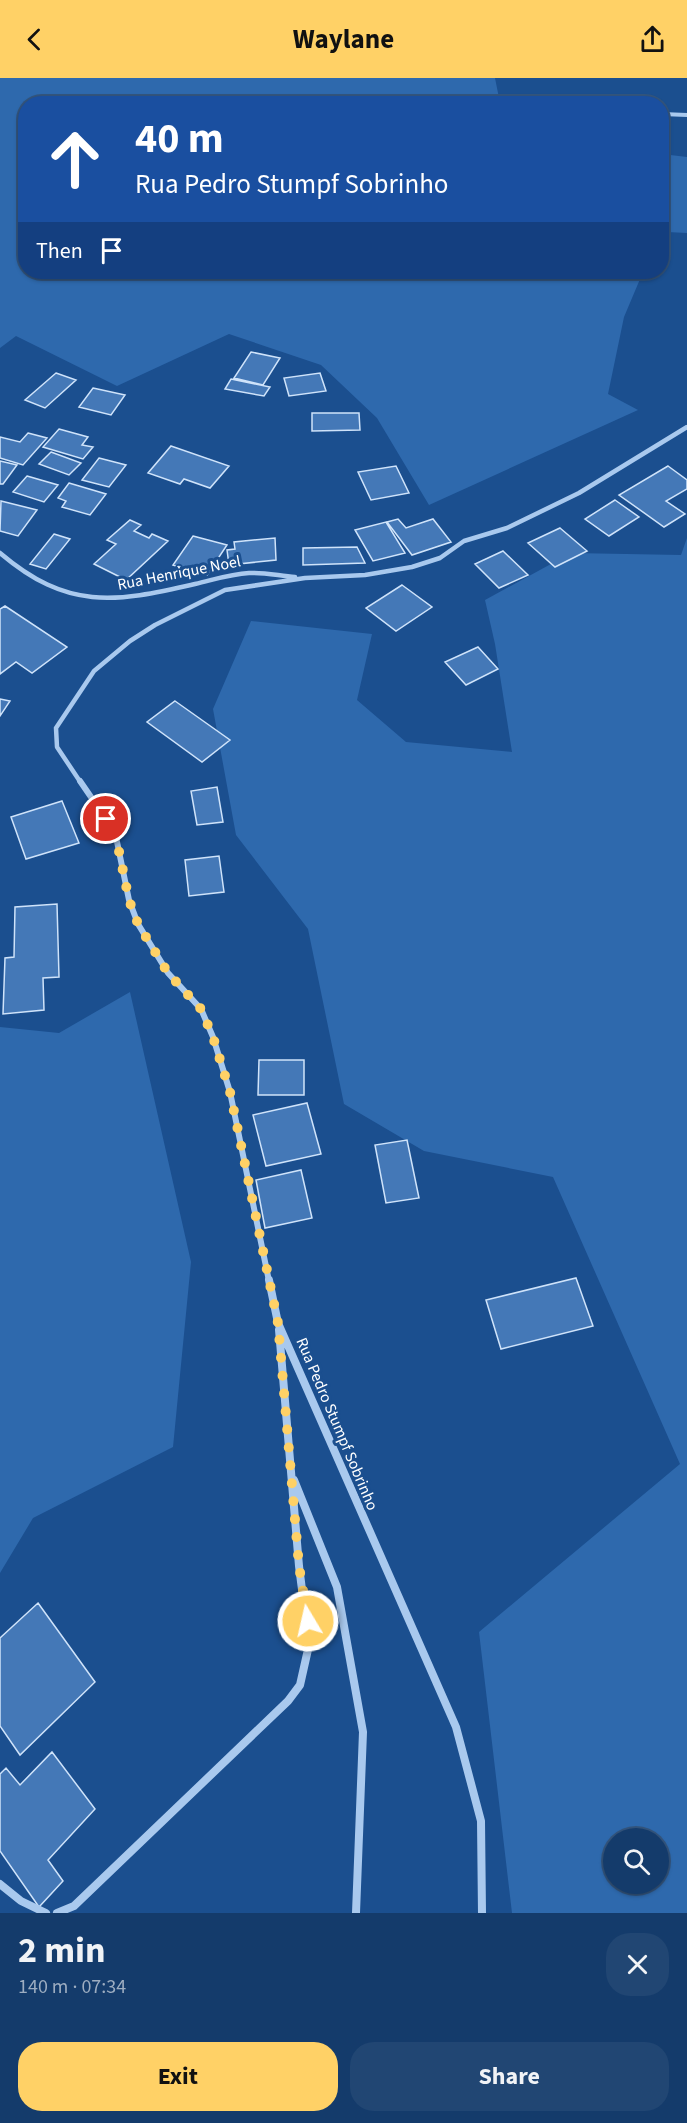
<!DOCTYPE html>
<meta charset="utf-8">
<style>
body{margin:0;font-family:"Source Sans 3",sans-serif;background:#214673;color:#f1f3f6;height:100vh;display:flex;flex-direction:column;font-size:22px;white-space:nowrap}
*{box-sizing:border-box;margin:0}
p{font-size:20px;color:#9dadc1}
.icon{flex:none;width:33px;height:33px;fill:none;stroke:currentColor;stroke-width:2;stroke-linecap:round;stroke-linejoin:round}
.map{position:relative;height:1835px;overflow:hidden}
.panel{display:flex;flex-direction:column;background:#143b6b;flex:1}
.panel>*{flex:none}
.banner{position:absolute;left:18px;top:18px;width:651px;height:183px;border-radius:24px;box-shadow:0 2px 4px #0004,0 0 0 2px #33557e;background:#1a4fa0;color:#fff;overflow:hidden}
.buttons{position:absolute;left:603px;top:1750px;display:grid;gap:12px}
.buttons a{display:grid;place-items:center;width:66px;height:66px;border-radius:50%;background:#143b6b;box-shadow:0 2px 4px #0004,0 0 0 2px #33557e;font-size:30px}
.pin{position:absolute;display:grid;place-items:center;width:51px;height:51px;color:#fff;margin:-26px;border:3px solid #fff;border-radius:50%;box-shadow:0 2px 6px #0007}
.me{position:absolute;width:66px;margin:-33px;rotate:351deg;stroke-linejoin:round;filter:drop-shadow(0 0 4px #0008)}
.turn{display:flex;align-items:center;gap:21px;height:126px;padding:0 18px;font-size:27px}
.turn .icon{width:78px;height:78px;stroke-width:2.5}
.turn b{display:block;font-size:42px;line-height:51px}
.then{display:flex;align-items:center;height:57px;padding:0 18px;background:#0003;gap:12px;font-size:22px}
.round{display:grid;place-items:center;flex:none;width:63px;height:63px;border-radius:24px;background:#214673}
.headline{display:flex;align-items:center;justify-content:space-between;height:102px;padding:0 18px}
h1{font-size:36px;font-weight:700;line-height:45px}
.cta{display:flex;gap:12px;margin-top:auto;padding:12px 18px}
.cta a{flex:1;height:69px;border-radius:24px;background:#ffd166;color:#111;font-size:24px;font-weight:700;line-height:69px;text-align:center}
.cta a+a{background:#214673;color:#f1f3f6}
header{display:flex;justify-content:space-between;align-items:center;height:78px;padding:0 18px;background:#ffd166;color:#111;font-size:27px;font-weight:700}
.map>svg:first-child{display:block}
.green{fill:#2e69ad;fill-rule:evenodd}
.building{fill:#4478b7;stroke:#cfe3fa;stroke-width:1.5}
.lines{fill:none;stroke-linecap:round;stroke-linejoin:round}
.street-far3{stroke:#a9c9ee;stroke-width:4}
.street-far2{stroke:#a9c9ee;stroke-width:4.5}
.street-far1{stroke:#a9c9ee;stroke-width:6}
.street{stroke:#a9c9ee;stroke-width:8}
.route{stroke:#ffd166;stroke-width:10;stroke-dasharray:0 18}
.labels{text-anchor:middle;dominant-baseline:central;stroke-width:6;stroke-linejoin:round;paint-order:stroke}
.street-label{font-size:16px;fill:#fff;stroke:#1b4f8f}
</style>
<header><svg class="icon" aria-label="back" viewBox="0 0 24 24"><path d="M15 5l-7 7 7 7"/></svg>Waylane<svg class="icon" aria-label="share" viewBox="0 0 24 24"><path d="M12 15V3M7 8l5-5 5 5M5 13v7h14v-7"/></svg></header>
<div class="map">
<svg width="687" height="1835" viewBox="0 0 687 1835">
<rect width="100%" height="100%" fill="#1b4f8f"/>
<path class="green" d="M0,0H495L500,25L26,26V194H643L624,239L608,316L638,332L429,427L377,340L321,287L229,256L117,308L16,258L0,270Z
M662,76L687,79V155L667,154L662,163Z
M687,460V1835H512L479,1554L680,1386L553,1099L424,1073L344,1026L308,851L236,757L213,631L251,543L372,556L357,622L406,664L512,674L495,566L485,522L571,475L681,477ZM614,1761H658V1806H614Z
M130,914L191,1184L173,1369L33,1440L0,1495V949L59,955Z"/>
<path class="building" d="M251,274L280,280L263,307L234,300Z
M56,295L76,302L45,330L25,322Z
M320,295L326,313L289,318L284,300Z
M231,301L270,309L264,318L225,311Z
M93,310L125,317L111,337L79,329Z
M312,335H359L360,352L312,353Z
M59,351L88,359L82,367L93,369L83,381L43,369Z
M28,355L47,360L23,387L0,380V359L20,364Z
M171,368L229,388L210,410L184,401L180,406L148,395Z
M51,374L81,385L69,397L39,386Z
M99,380L126,387L109,409L82,402Z
M0,383L17,387L3,406H0Z
M396,388L409,415L371,422L358,394Z
M668,388L687,402V411L666,423L685,436L664,449L619,417Z
M27,398L58,407L44,424L13,414Z
M69,405L106,416L90,437L62,429L66,423L58,420Z
M615,422L639,439L609,458L585,441Z
M1,423L37,432L18,458L0,453Z
M398,441L406,450L433,441L451,464L412,477L387,444Z
M130,442L141,447L134,453L149,460L152,456L168,463L126,502L94,486L116,466L107,462Z
M386,444L405,475L373,483L355,452Z
M560,450L587,473L555,489L528,465Z
M54,456L70,461L46,491L30,486Z
M193,458L227,467L207,497L173,487Z
M275,460L276,482L229,487L227,472L235,471L234,464Z
M357,469L365,485L303,487V470Z
M503,473L528,497L499,510L475,486Z
M402,507L432,529L396,553L366,530Z
M5,528L67,569L32,595L16,584L0,596V531Z
M478,569L498,591L466,607L445,584Z
M0,621L10,623L0,638Z
M175,623L230,662L202,684L147,644Z
M217,709L223,744L197,747L191,713Z
M62,723L79,765L26,781L11,739Z
M219,778L224,814L189,818L185,782Z
M57,826L59,899L43,900L44,932L3,936L5,880L14,879L15,829Z
M259,982H304V1017H258Z
M307,1025L321,1076L266,1088L253,1037Z
M407,1062L419,1120L386,1125L375,1067Z
M301,1092L312,1140L265,1150L256,1102Z
M576,1200L593,1248L501,1271L486,1222Z
M38,1525L95,1604L20,1677L0,1648V1560Z
M52,1674L95,1731L48,1782L63,1803L39,1829L0,1773V1696L6,1690L20,1707Z"/>
<g class="lines">
<path class="street-far3" d="M662,36L687,37"/>
<path class="street-far2" d="M0,475C67,532 114,525 195,506C213,502 230,496 249,495C264,494 280,498 295,499
M81,705L57,669L56,650L94,593L130,563L155,547L225,512L305,500L365,497L412,489L440,480L464,463L507,450L579,415L687,349"/>
<path class="street-far1" d="M80,703L115,754L129,822L138,846L168,895L201,931L213,959L230,1014L269,1203"/>
<path class="street" d="M269,1202L278,1245L456,1649L481,1743L482,1835
M294,1402L337,1509L363,1654L356,1835
M0,1806L21,1823L46,1835
M57,1835L74,1828L288,1623L300,1607L309,1567L299,1488L279,1252"/>
</g>
<g class="lines">
<path class="route" d="M106,741L115,754L129,822L138,846L168,895L201,931L213,959L230,1014L278,1245L299,1488L308,1543"/>
</g>
<g class="labels">
<g class="street-label">
<text transform="translate(179 495) rotate(-11)">Rua Henrique Noel</text>
<text transform="translate(337 1346) rotate(67)">Rua Pedro Stumpf Sobrinho</text>
</g>
</g>
</svg>
<div class="buttons">
<a><svg class="icon" aria-label="search" viewBox="0 0 24 24"><circle cx="10" cy="10" r="6"/><path d="M15 15l6 6"/></svg></a>
</div>
<div class="pin" style="left:106px;top:741px;background:#d93025"><svg class="icon" aria-label="arrive" viewBox="0 0 24 24"><path d="M6 21V4h12l-3 4 3 4H6"/></svg></div>
<svg class="me" style="left:308px;top:1543px" viewBox="-20 -20 40 40"><circle r="17" fill="#ffd166" stroke="#fff" stroke-width="3"/><path d="M0-11L8 9 0 5-8 9z" fill="#fff"/></svg>
<div class="banner">
<div class="turn"><svg class="icon" aria-label="ahead" viewBox="0 0 24 24"><path d="M12 20V5M6 11l6-6 6 6"/></svg><div><b>40 m</b>Rua Pedro Stumpf Sobrinho</div></div>
<div class="then">Then<svg class="icon" aria-label="arrive" viewBox="0 0 24 24"><path d="M6 21V4h12l-3 4 3 4H6"/></svg></div>
</div>
</div>
<section class="panel">
<div class="headline"><div><h1>2 min</h1><p>140 m · 07:34</p></div><a class="round"><svg class="icon" aria-label="close" viewBox="0 0 24 24"><path d="M6 6l12 12M18 6L6 18"/></svg></a></div>
<div class="cta"><a>Exit</a><a>Share</a></div>
</section>
